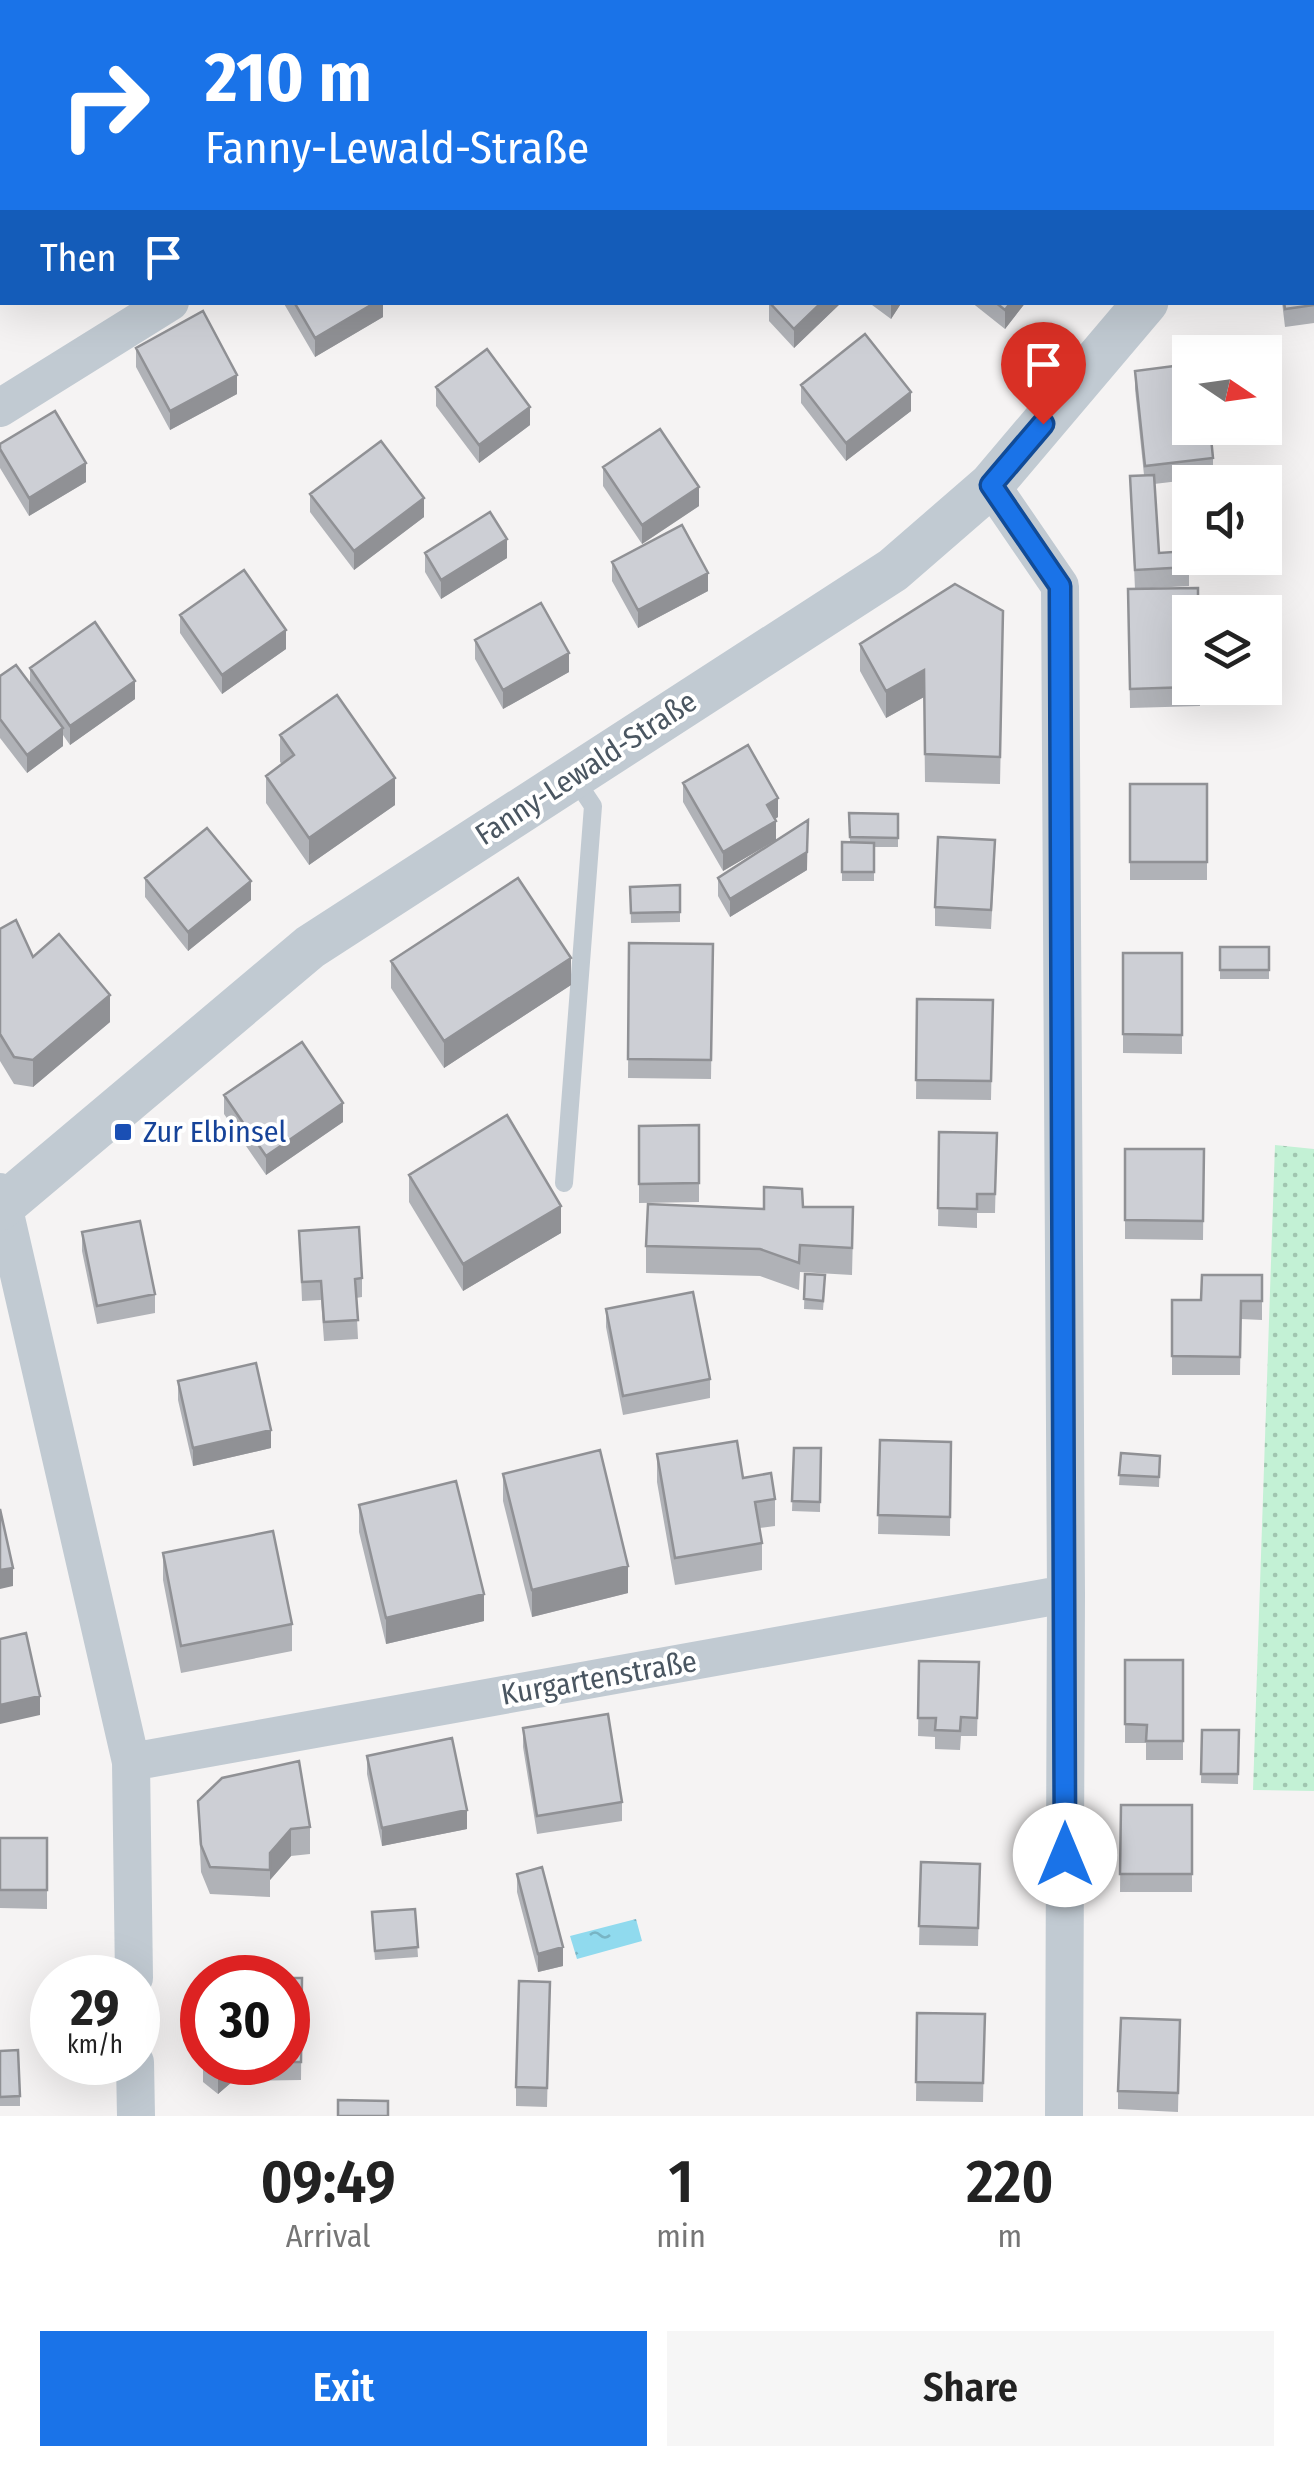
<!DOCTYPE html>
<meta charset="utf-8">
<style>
body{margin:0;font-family:"Fira Sans Condensed",sans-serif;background:#f6f6f6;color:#222;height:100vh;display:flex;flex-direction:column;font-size:38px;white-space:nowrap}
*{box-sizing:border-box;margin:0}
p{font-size:32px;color:#767676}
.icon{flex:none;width:55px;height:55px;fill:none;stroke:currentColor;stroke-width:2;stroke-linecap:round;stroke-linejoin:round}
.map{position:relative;height:2116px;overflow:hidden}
.drawer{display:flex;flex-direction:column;background:#fff;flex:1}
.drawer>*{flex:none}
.banner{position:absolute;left:0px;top:0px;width:1315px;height:305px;box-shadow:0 10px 40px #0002;background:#1a73e8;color:#fff;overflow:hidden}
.needle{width:65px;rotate:103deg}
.fabs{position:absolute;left:1172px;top:335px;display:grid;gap:20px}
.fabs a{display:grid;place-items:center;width:110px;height:110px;border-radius:0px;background:#fff;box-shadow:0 10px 40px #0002;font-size:50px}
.speed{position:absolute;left:30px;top:1955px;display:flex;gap:20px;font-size:50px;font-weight:700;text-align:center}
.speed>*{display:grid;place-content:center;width:130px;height:130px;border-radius:50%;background:#fff;box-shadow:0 10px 40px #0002;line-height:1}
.speed small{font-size:25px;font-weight:400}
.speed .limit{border:15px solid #d22;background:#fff;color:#111}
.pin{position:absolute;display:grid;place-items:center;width:85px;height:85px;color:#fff;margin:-102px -42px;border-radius:50% 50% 50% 0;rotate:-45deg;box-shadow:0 0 10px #0007}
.pin .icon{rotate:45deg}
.me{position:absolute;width:110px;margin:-55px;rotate:0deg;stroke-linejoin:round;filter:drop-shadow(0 0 8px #0008)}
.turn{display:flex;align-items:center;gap:35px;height:210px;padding:0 40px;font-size:45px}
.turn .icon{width:130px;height:130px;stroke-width:2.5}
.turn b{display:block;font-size:70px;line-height:85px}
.then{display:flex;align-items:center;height:95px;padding:0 40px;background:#0003;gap:20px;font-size:38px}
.eta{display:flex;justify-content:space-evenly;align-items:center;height:170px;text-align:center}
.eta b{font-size:60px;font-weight:600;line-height:70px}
.cta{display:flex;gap:20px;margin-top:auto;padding:20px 40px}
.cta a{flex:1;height:115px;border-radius:0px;background:#1a73e8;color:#fff;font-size:40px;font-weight:600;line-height:115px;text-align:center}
.cta a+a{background:#f6f6f6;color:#222}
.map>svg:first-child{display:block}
.grass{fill:url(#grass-dots)}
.water{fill:url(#water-ripples)}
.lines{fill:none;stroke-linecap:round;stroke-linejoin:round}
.service{stroke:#c1cad2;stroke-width:18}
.minor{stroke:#c1cad2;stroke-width:38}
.tertiary{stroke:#c1cad2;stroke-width:45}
.wall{fill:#b0b2b7}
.shaded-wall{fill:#909195}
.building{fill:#cdcfd5;stroke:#909195;stroke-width:2.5}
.route-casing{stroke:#114b97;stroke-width:25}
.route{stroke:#1a73e8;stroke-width:18}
.transit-dot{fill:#1a4fb4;stroke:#fff;stroke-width:4}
.labels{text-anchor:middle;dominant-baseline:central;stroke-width:8;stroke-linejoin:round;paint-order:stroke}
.street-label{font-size:30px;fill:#4a5661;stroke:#fff}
.transit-label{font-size:30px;fill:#164399;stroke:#fff;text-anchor:start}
</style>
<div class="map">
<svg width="1314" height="2116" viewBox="0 0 1314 2116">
<defs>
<pattern id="grass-dots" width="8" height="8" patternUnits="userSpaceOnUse" patternTransform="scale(2.5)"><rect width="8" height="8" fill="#c3f1d5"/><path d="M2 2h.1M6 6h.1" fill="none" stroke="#a0c6b0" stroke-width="1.8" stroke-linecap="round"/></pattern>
<pattern id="water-ripples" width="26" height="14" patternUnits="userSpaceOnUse" patternTransform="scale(2.5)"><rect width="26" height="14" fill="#90daee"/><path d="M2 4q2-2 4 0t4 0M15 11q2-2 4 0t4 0" fill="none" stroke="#78b4c4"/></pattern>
</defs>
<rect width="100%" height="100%" fill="#f5f3f3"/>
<path class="grass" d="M1275,1145L1314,1149V1791L1253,1790Z"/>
<path class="water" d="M636,1919L642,1941L577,1959L570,1936Z"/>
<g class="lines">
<path class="service" d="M564,1183L593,806L573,776"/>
<path class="minor" d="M1103,0L1105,2
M655,2L659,0
M0,408L170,302
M991,485L1060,586L1066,1594L1064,2116
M0,1192L131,1762L134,1978
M131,1762L1066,1594
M135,2062L136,2116"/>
<path class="tertiary" d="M1312,107L1314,105
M0,1208L310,947L893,570L991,485L1146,302"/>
</g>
<path class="wall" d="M777,0H875L871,2H778Z
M1165,0H1294L1292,2H1166Z
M1314,228V323L1285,327L1282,302H1312Z
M283,302H383V317L315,357Z
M769,302H842L794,348L769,321Z
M868,302H902L891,319Z
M971,302H1026L1005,329Z
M136,348L237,394L170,430L136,367Z
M1135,371L1213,458V477L1154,484L1159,553L1189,567V586L1135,589L1130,476L1144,475L1135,389Z
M801,385L911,411L846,461L801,403Z
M436,387L530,425L479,463L436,406Z
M0,444L86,482L29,516L0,468Z
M603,467L699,506L642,544L603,486Z
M310,494L424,517L354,570L310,512Z
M425,553L507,558L441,599L425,572Z
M612,562L708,591L638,628L612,581Z
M1128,589L1200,688V706L1130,708Z
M180,615L286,649L222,694L180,633Z
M1003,638L1000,784L925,782L924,697L886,718L860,671V644Z
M475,640L569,672L503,709L475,659Z
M30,668L135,699L70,745L63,735V746L27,773L0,738V676L30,683Z
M280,735L395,805L309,865L266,803V776L282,764L280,762Z
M683,783L778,817L775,819L776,840L723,871L683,802Z
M1130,784H1207V880H1130Z
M849,813L898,814V847H874V881H842V842H850Z
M995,858L991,929L935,926V907Z
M807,870L730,917L718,896V878Z
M145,878L251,900L188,951L145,897Z
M680,885V922L631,923L630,887Z
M0,929L110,1022L33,1087L14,1084L0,1061Z
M629,943L713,944L711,1079L628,1078Z
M1220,947H1269V979H1220Z
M1123,953H1182V1054L1123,1053Z
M391,961L571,985L444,1068L391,988Z
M917,999L993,1000L991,1100L916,1099Z
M224,1095L343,1122L266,1175L224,1114Z
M699,1125V1202L639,1203V1126Z
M939,1132L997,1133L995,1213H977V1228L938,1226Z
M1125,1149H1204L1203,1240L1125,1239Z
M409,1175L561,1233L463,1291L409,1202Z
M803,1207L853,1234L852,1275L800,1272L799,1290L760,1276L646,1273V1246L764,1209Z
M299,1231L362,1278V1297L356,1298L358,1339L324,1341L321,1300L302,1301Z
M82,1232L155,1294V1313L97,1324L82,1251Z
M805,1274L825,1285L823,1310L804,1309Z
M1262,1275V1320L1241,1319L1240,1375H1172V1300H1201Z
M606,1309L710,1379V1398L623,1415L606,1327Z
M178,1381L271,1448L193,1466L178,1400Z
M880,1440L951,1442L950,1536L878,1534Z
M794,1448H821L820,1512L792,1511Z
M1121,1453L1160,1456L1159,1487L1119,1485Z
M657,1454L743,1478L775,1499V1526L759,1528L762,1543V1570L675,1585L657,1482Z
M503,1474L628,1593L532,1617L503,1501Z
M359,1505L484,1621L386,1644L359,1532Z
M163,1553L292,1624V1651L181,1673L163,1580Z
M1125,1660H1183V1760H1146V1743H1125Z
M919,1661L979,1662L977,1736H961L960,1750L935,1749V1737L918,1736Z
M523,1728L622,1802V1821L537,1834L523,1747Z
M1202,1730H1239L1238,1784L1201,1783Z
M367,1756L467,1829L382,1846L367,1774Z
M198,1801L310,1827V1854L291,1856L270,1880V1897L210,1894L201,1872Z
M1121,1805H1192V1892H1120Z
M0,1838H47V1909L0,1908Z
M921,1862L980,1864L978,1946L919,1945Z
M517,1874L563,1966L538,1972L517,1892Z
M415,1909L418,1957L375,1960L372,1921Z
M288,1978H302L301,2080L233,2081L218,2094L203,2082V2062H288Z
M550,1982L547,2107L516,2106V2087Z
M917,2013L985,2014L983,2102L916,2101Z
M1180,2020L1178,2112L1118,2109V2091Z
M0,2051L20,2096V2106H0Z"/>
<path class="shaded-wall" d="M825,0H841V2H821Z
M847,0H875L871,2H847Z
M1245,0H1294L1292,2H1242Z
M376,302H383V317L315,357V338Z
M822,302H842L794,348V329Z
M891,302H902L891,319Z
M1011,302H1026L1005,329V310Z
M237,375V394L170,430V411Z
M911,392V411L846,461V443Z
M530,407V425L479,463V445Z
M86,463V482L29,516V498Z
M699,487V506L642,544V525Z
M424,498V517L354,570V551Z
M507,539V558L441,599V580Z
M708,573V591L638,628V610Z
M286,630V649L222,694V675Z
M569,653V672L503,709V690Z
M924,670V697L886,718V691Z
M135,681V699L70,745V726Z
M63,728V746L27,773V755Z
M395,778V805L309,865V838Z
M778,798V817L767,824V805Z
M808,820L807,870L730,917V899Z
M776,821V840L723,871V852Z
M251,881V900L188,951V932Z
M571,958V985L444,1068V1041Z
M110,995V1022L33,1087V1060Z
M343,1103V1122L266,1175V1156Z
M561,1206V1233L463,1291V1264Z
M271,1430V1448L193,1466V1448Z
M628,1566V1593L532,1617V1590Z
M13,1568V1586L0,1589V1570Z
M484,1594V1621L386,1644V1618Z
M40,1696V1715L0,1724V1705Z
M467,1810V1829L382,1846V1828Z
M291,1829V1856L270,1880V1853Z
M563,1947V1966L538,1972V1954Z
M233,2062V2081L218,2094V2076Z"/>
<path class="building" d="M97,0H160L162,2H100Z
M304,0H389L391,2H305Z
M788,0H825L821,2H790Z
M1001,0H1012L1014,2H997Z
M1197,0H1245L1242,2H1199Z
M1312,228H1314V305L1285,309L1284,302H1312Z
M294,302H376L315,338Z
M769,302H822L794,329Z
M995,302H1011L1005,310Z
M203,311L237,375L170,411L136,348Z
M865,334L911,392L846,443L801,385Z
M1254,340L1255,352H1232V343Z
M487,349L530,407L479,445L436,387Z
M1190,364V428H1210L1213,458L1145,466L1135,371Z
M55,411L86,463L29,498L0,449V444Z
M660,429L699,487L642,525L603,467Z
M381,441L424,498L354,551L310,494Z
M1154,475L1159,553L1188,551L1189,567L1135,570L1130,476Z
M490,512L507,539L441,580L425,553Z
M682,525L708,573L638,610L612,562Z
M244,570L286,630L222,675L180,615Z
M955,584L1003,611L1000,757L925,754L924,670L886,691L860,644Z
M1198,588V612H1190V687L1130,689L1128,589Z
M541,603L569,653L503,690L475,640Z
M95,622L135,681L70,726L30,668Z
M16,665L63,728L27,755L0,719V676Z
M337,695L395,778L309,838L266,776L294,755L280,735Z
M748,745L778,798L767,805L776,821L723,852L683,783Z
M1130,784H1207V862H1130Z
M849,813L898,814V838L850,837Z
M808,820L807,852L730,899L718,878Z
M207,828L251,881L188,932L145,878Z
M938,837L995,840L991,910L935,907Z
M842,842L874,843V872H842Z
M518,878L571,958L444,1041L391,961Z
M680,885V912L631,913L630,887Z
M16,920L33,957L59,934L110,995L33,1060L14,1057L0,1034V929Z
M629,943L713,944L711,1060L628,1059Z
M1220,947H1269V970H1220Z
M1123,953H1182V1035L1123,1034Z
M917,999L993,1000L991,1081L916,1080Z
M302,1042L343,1103L266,1156L224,1095Z
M507,1115L561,1206L463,1264L409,1175Z
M699,1125V1183L639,1184V1126Z
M939,1132L997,1133L995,1194H977V1209L938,1208Z
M1125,1149H1204L1203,1221L1125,1220Z
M764,1187L802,1189L803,1207H853L852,1248L800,1245L799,1263L760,1249L646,1246L648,1204L764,1209Z
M140,1221L155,1294L97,1306L82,1232Z
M359,1227L362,1278L355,1279L358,1320L324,1322L321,1281L302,1282L299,1231Z
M805,1274L825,1275L823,1301L804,1299Z
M1202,1275H1262V1301H1241L1240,1357L1172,1356V1300H1201Z
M693,1292L710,1379L623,1396L606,1309Z
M256,1363L271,1430L193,1448L178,1381Z
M880,1440L951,1442L950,1517L878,1515Z
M737,1441L743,1478L771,1473L775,1499L755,1502L762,1543L675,1558L657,1454Z
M794,1448H821L820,1502L792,1501Z
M600,1450L628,1566L532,1590L503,1474Z
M1121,1453L1160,1456L1159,1477L1119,1475Z
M456,1481L484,1594L386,1618L359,1505Z
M0,1509L13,1568L0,1570Z
M273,1531L292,1624L181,1646L163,1553Z
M26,1633L40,1696L0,1705V1639Z
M1125,1660H1183V1741H1146L1147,1725L1125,1724Z
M919,1661L979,1662L977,1718L961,1717L960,1731L935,1730L936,1718H918Z
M608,1714L622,1802L537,1816L523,1728Z
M1202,1730H1239L1238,1774H1201Z
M452,1738L467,1810L382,1828L367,1756Z
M299,1761L310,1827L291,1829L270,1853V1870L210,1867L201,1845L198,1801L222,1778Z
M1121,1805H1192V1874H1120Z
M0,1838H47V1890H0Z
M921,1862L980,1864L978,1928L919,1926Z
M542,1867L563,1947L538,1954L517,1874Z
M415,1909L418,1947L375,1951L372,1912Z
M288,1978H302L301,2062H288Z
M519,1981L550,1982L547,2088L516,2087Z
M917,2013L985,2014L983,2083L916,2082Z
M1121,2018L1180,2020L1178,2093L1118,2091Z
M18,2050L20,2096L0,2097V2051Z
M203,2062H233L218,2076Z
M338,2100L388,2101V2116H338Z"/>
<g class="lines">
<defs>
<path id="route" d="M1043,424L991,485L1060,586L1065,1855"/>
</defs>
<use href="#route" class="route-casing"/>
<use href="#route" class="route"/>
</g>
<rect class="transit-dot" x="113" y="1122" width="20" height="20" rx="5"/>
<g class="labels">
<g class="street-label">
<text transform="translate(586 768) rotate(-33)">Fanny-Lewald-Straße</text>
<text transform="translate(599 1678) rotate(-10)">Kurgartenstraße</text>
</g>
<g class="transit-label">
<text x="143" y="1132">Zur Elbinsel</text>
</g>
</g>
</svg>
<div class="fabs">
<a><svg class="needle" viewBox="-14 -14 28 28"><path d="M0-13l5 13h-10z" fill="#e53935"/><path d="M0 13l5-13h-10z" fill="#767676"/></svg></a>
<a><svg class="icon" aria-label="sound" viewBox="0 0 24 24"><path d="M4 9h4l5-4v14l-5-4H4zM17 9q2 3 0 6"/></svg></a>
<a><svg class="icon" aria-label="layers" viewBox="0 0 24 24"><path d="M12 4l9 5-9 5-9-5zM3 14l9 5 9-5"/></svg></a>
</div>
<div class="speed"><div>29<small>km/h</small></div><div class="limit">30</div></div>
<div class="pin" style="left:1043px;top:424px;background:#d93025"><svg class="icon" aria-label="arrive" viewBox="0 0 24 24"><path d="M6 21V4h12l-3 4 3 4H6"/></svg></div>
<svg class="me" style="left:1065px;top:1855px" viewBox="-20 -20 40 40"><circle r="19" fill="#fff"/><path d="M0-13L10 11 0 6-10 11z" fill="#1a73e8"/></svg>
<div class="banner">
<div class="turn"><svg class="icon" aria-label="right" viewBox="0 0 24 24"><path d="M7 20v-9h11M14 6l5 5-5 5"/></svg><div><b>210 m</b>Fanny-Lewald-Straße</div></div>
<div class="then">Then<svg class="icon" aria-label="arrive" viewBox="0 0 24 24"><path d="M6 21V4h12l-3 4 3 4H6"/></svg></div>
</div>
</div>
<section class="drawer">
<div class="eta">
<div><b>09:49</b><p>Arrival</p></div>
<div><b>1</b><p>min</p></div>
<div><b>220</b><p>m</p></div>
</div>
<div class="cta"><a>Exit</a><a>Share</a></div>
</section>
